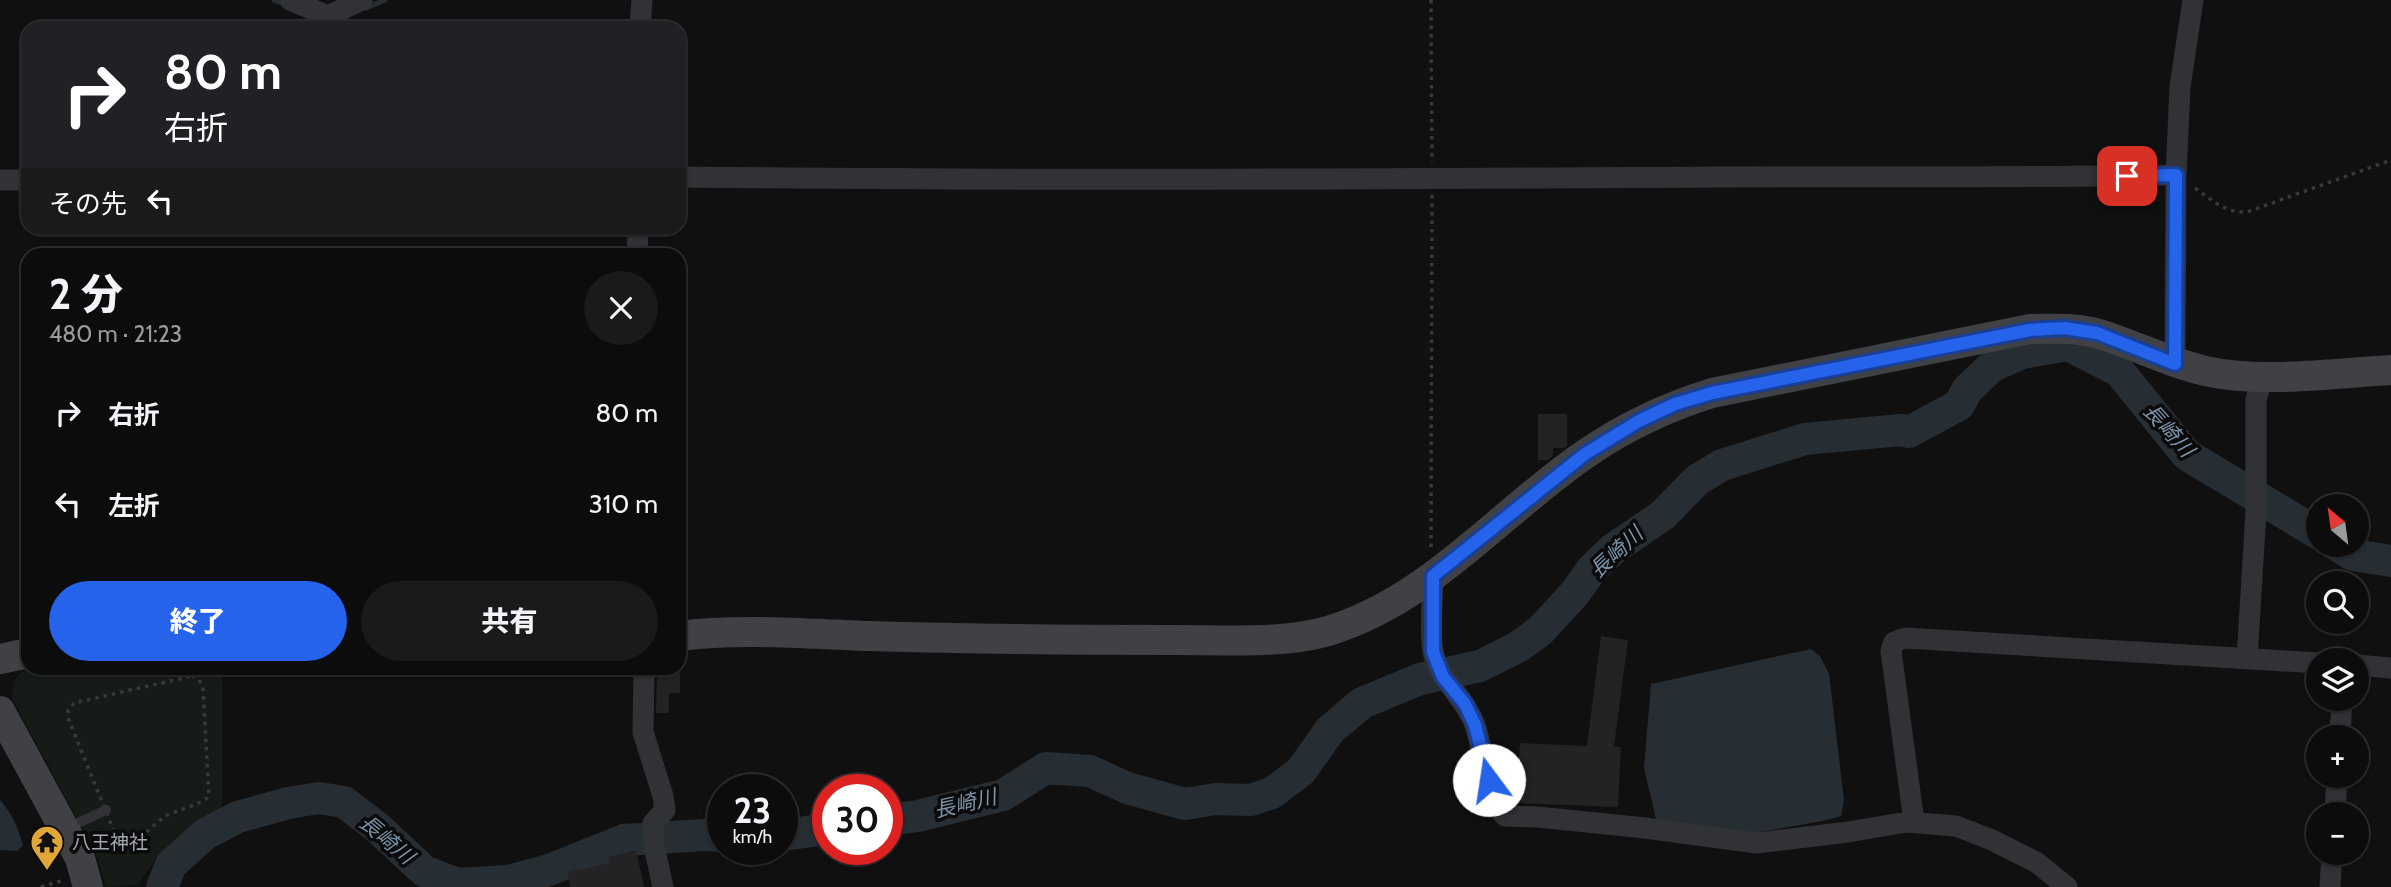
<!DOCTYPE html>
<html lang="ja">
<meta charset="utf-8">
<style>
body{margin:0;font-family:Cabin,"Noto Sans JP",sans-serif;background:#1a1a1b;color:#f1f3f6;height:100vh;display:flex;flex-direction:column;font-size:26px;white-space:nowrap}
*{box-sizing:border-box;margin:0}
p{font-size:23px;color:#9a9b9d}
.icon{flex:none;width:38px;height:38px;fill:none;stroke:currentColor;stroke-width:2;stroke-linecap:round;stroke-linejoin:round}
.map{position:relative;flex:1;overflow:hidden}
.details{position:absolute;left:21px;top:248px;width:665px;height:427px;display:flex;flex-direction:column;background:#0c0c0d;border-radius:21px;box-shadow:0 2px 5px #0004,0 0 0 2px #2c2c2e}
.details>*{flex:none}
.guide{position:absolute;left:21px;top:21px;width:665px;height:214px;border-radius:21px;box-shadow:0 2px 5px #0004,0 0 0 2px #2c2c2e;background:#202124;color:#fff;overflow:hidden}
.needle{width:46px;rotate:331deg}
.tools{position:absolute;left:2306px;top:494px;display:grid;gap:14px}
.tools a{display:grid;place-items:center;width:63px;height:63px;border-radius:50%;background:#0c0c0d;box-shadow:0 2px 5px #0004,0 0 0 2px #2c2c2e;font-size:35px}
.speed{position:absolute;left:707px;top:774px;display:flex;gap:14px;font-size:35px;font-weight:700;text-align:center}
.speed>*{display:grid;place-content:center;width:91px;height:91px;border-radius:50%;background:#0c0c0d;box-shadow:0 2px 5px #0004,0 0 0 2px #2c2c2e;line-height:1}
.speed small{font-size:18px;font-weight:400}
.speed .limit{border:10px solid #d22;background:#fff;color:#111}
.pin{position:absolute;display:grid;place-items:center;width:60px;height:60px;color:#fff;margin:-30px;border-radius:14px;box-shadow:0 4px 10px #0006}
.me{position:absolute;width:77px;margin:-38px;rotate:346deg;stroke-linejoin:round;filter:drop-shadow(0 0 5px #0008)}
.turn{display:flex;align-items:center;gap:24px;height:147px;padding:0 28px;font-size:32px}
.turn .icon{width:91px;height:91px;stroke-width:2.5}
.turn b{display:block;font-size:49px;line-height:60px}
.then{display:flex;align-items:center;height:66px;padding:0 28px;background:#0003;gap:14px;font-size:26px}
.round{display:grid;place-items:center;flex:none;width:74px;height:74px;border-radius:37px;background:#1a1a1b}
.overview{display:flex;align-items:center;justify-content:space-between;height:119px;padding:0 28px}
h1{font-size:42px;font-weight:800;line-height:52px}
.button{display:flex;gap:14px;margin-top:auto;padding:14px 28px}
.button a{flex:1;height:80px;border-radius:42px;background:#2563eb;color:#fff;font-size:28px;font-weight:800;line-height:80px;text-align:center}
.button a+a{background:#1a1a1b;color:#f1f3f6}
ul{padding:0;list-style:none}
li{display:flex;align-items:center;gap:21px;height:91px;padding:0 28px}
li div{flex:1}
li b{display:block;font-size:26px}
li em{font-style:normal}
.map>svg:first-child{display:block}
.green{fill:#161b17}
.water{fill:#272e33}
.lines{fill:none;stroke-linecap:round;stroke-linejoin:round}
.stream{stroke:#272e33;stroke-width:5}
.river{stroke:#272e33;stroke-width:32}
.building{fill:#232325}
.path{stroke:#37393c;stroke-width:3.5;stroke-dasharray:3.5 5;stroke-linecap:butt}
.lane{stroke:#313235;stroke-width:10}
.street{stroke:#313235;stroke-width:21}
.secondary{stroke:#3f4145;stroke-width:30}
.route-casing{stroke:#184099;stroke-width:18}
.route{stroke:#2563eb;stroke-width:12}
.labels{text-anchor:middle;dominant-baseline:central;stroke-width:7;stroke-linejoin:round;paint-order:stroke}
.poi-label{font-size:19px;fill:#a2a6b0;stroke:#0b0b0c;text-anchor:start}
.water-label{font-size:21px;font-style:italic;fill:#7b94a9;stroke:#0b0b0c}
</style>
<div class="map">
<svg width="2391" height="887" viewBox="0 0 2391 887">
<rect width="100%" height="100%" fill="#101011"/>
<path class="green" d="M28,665V668L222,669V809C183,831 161,847 138,885L106,887L96,854L12,698L14,681Z"/>
<path class="water" d="M1811,649L1820,656L1829,674L1844,800L1841,816L1823,821L1742,835L1656,819L1644,768L1651,684Z
M0,800C12,813 18,828 23,845L17,851L0,850Z"/>
<g class="lines">
<path class="stream" d="M274,0L287,5
M366,8L385,0"/>
<path class="river" d="M2335,544L2353,555L2391,561
M887,820L918,816L1003,795L1046,768L1090,771L1127,788L1185,804L1216,799L1251,800L1272,793L1301,771L1330,730L1362,703L1420,679L1480,666L1518,647L1540,631L1575,593L1592,569L1613,549L1663,515L1697,480L1722,465L1805,439L1868,433L1902,430L1909,432L1959,405L1967,390L1991,367L2022,353L2068,345L2119,371L2187,455L2319,534
M782,835L828,829
M162,887L171,865L205,834L238,817L288,803L319,798L344,802L378,828L424,871L457,884L508,881L549,870L624,840L705,835L723,836"/>
</g>
<path class="building" d="M1538,414H1567V446L1564,448H1553V456L1548,460H1538Z
M1601,636L1628,640L1614,747H1621L1618,807L1517,803L1520,743L1587,746Z
M657,668H680V693H669V713H656Z
M636,850L644,887H570L568,872L610,863L609,857Z"/>
<g class="lines">
<path class="path" d="M1431,0L1432,162
M2195,188C2212,200 2225,213 2247,212L2391,160
M1431,547L1432,195
M192,676L199,679L203,689L209,796L204,801L165,816L130,846L124,848L119,844L69,720L68,710L74,703Z
M41,887L64,880"/>
<path class="lane" d="M67,828L106,810"/>
<path class="street" d="M290,0L328,16L362,0
M640,28L642,0
M679,177C1025,181 1371,179 1717,177C1870,176 2023,178 2176,175
M0,180H28
M637,256L638,228
M2175,364L2176,175L2180,87L2193,0
M1433,576C1433,599 1429,629 1433,651C1437,678 1465,697 1475,725C1485,754 1483,793 1505,816L1538,817L1645,828L1757,843L1848,832L1907,822L1956,826L1992,840L2036,862L2067,887
M2247,658L2256,512V399L2263,377
M2357,665L2391,668
M644,668L643,732L663,796L665,810L653,823L654,846L663,887
M2340,737L2342,698
M2335,814L2337,775
M1914,822L1891,651L1894,642L1905,638L2319,663
M2330,887L2332,852"/>
<path class="secondary" d="M679,636C741,628 805,634 868,636C968,639 1067,640 1167,640C1217,639 1280,645 1328,631C1431,600 1501,511 1587,453C1626,426 1667,407 1712,393L2030,329C2052,329 2077,327 2099,334C2136,345 2171,364 2210,372C2262,383 2337,373 2391,370
M0,659L28,653
M0,711L80,858L88,887"/>
</g>
<g class="lines">
<defs>
<path id="route" d="M1489,780L1475,725L1465,704L1443,677L1433,652V576L1585,454L1639,421L1675,404L1712,393L2030,330L2064,328L2097,333L2175,364L2176,175L2127,176"/>
</defs>
<use href="#route" class="route-casing"/>
<use href="#route" class="route"/>
</g>
<defs>
<symbol id="temple-pin" viewBox="-11 -11 22 30"><path d="M0 17L-7.5 6A9.5 9.5 0 1 1 7.5 6Z" fill="#e0a738" stroke="#0b0b0c"/><path d="M0-6L5-2H3V0L6.5 2.5H4V6H1.5V3h-3V6H-4V2.5H-6.5L-3 0V-2H-5Z" fill="#111"/></symbol>
</defs>
<g fill-rule="evenodd">
<use href="#temple-pin" x="28" y="823" width="38" height="52"/>
</g>
<g class="labels">
<g class="poi-label">
<text x="72" y="842">八王神社</text>
</g>
<g class="water-label">
<text transform="translate(2169 430) rotate(48)">長崎川</text>
<text transform="translate(1616 552) rotate(-43)">長崎川</text>
<text transform="translate(965 803) rotate(-13)">長崎川</text>
<text transform="translate(387 839) rotate(40)">長崎川</text>
</g>
</g>
</svg>
<div class="tools">
<a><svg class="needle" viewBox="-14 -14 28 28"><path d="M0-13l5 13h-10z" fill="#e53935"/><path d="M0 13l5-13h-10z" fill="#9a9b9d"/></svg></a>
<a><svg class="icon" aria-label="search" viewBox="0 0 24 24"><circle cx="10" cy="10" r="6"/><path d="M15 15l6 6"/></svg></a>
<a><svg class="icon" aria-label="layers" viewBox="0 0 24 24"><path d="M12 4l9 5-9 5-9-5zM3 14l9 5 9-5"/></svg></a>
<a>+</a>
<a>−</a>
</div>
<div class="speed"><div>23<small>km/h</small></div><div class="limit">30</div></div>
<div class="pin" style="left:2127px;top:176px;background:#d93025"><svg class="icon" aria-label="arrive" viewBox="0 0 24 24"><path d="M6 21V4h12l-3 4 3 4H6"/></svg></div>
<svg class="me" style="left:1489px;top:780px" viewBox="-20 -20 40 40"><circle r="19" fill="#fff"/><path d="M0-13L10 11 0 6-10 11z" fill="#2563eb"/></svg>
<div class="guide">
<div class="turn"><svg class="icon" aria-label="right" viewBox="0 0 24 24"><path d="M7 20v-9h11M14 6l5 5-5 5"/></svg><div><b>80 m</b>右折</div></div>
<div class="then">その先<svg class="icon" aria-label="left" viewBox="0 0 24 24"><path d="M17 20v-9H6M10 6l-5 5 5 5"/></svg></div>
</div>
<section class="details">
<div class="overview"><div><h1>2 分</h1><p>480 m · 21:23</p></div><a class="round"><svg class="icon" aria-label="close" viewBox="0 0 24 24"><path d="M6 6l12 12M18 6L6 18"/></svg></a></div>
<ul>
<li><svg class="icon" aria-label="right" viewBox="0 0 24 24"><path d="M7 20v-9h11M14 6l5 5-5 5"/></svg><div><b>右折</b></div><em>80 m</em></li>
<li><svg class="icon" aria-label="left" viewBox="0 0 24 24"><path d="M17 20v-9H6M10 6l-5 5 5 5"/></svg><div><b>左折</b></div><em>310 m</em></li>
</ul>
<div class="button"><a>終了</a><a>共有</a></div>
</section>
</div>
